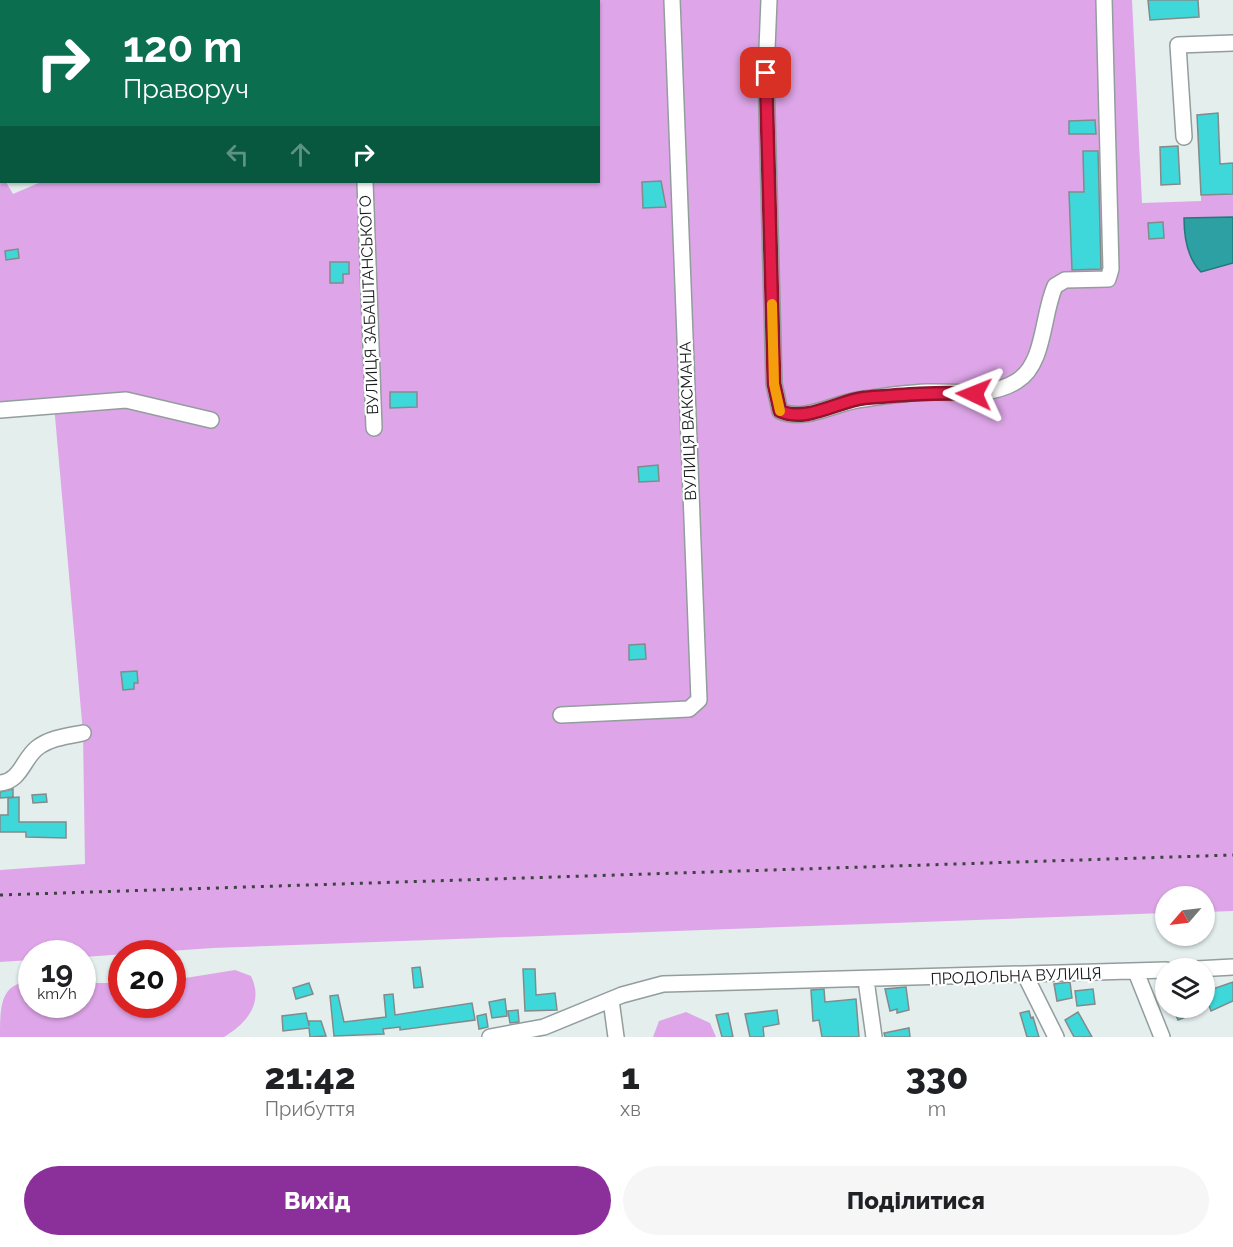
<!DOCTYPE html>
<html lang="uk">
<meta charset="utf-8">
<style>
body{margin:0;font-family:Raleway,sans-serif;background:#f6f6f6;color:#202124;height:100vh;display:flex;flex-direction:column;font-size:22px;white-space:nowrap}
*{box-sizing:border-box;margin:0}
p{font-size:20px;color:#757577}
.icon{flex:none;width:33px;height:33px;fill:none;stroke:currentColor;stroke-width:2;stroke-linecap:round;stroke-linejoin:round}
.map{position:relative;height:1037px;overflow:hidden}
.drawer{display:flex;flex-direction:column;background:#fff;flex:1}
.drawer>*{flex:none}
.top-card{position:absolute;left:0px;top:0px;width:600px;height:183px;box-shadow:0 2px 4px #0004;background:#0b6e4f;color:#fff;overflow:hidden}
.needle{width:39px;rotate:242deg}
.tools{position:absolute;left:1155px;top:886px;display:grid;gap:12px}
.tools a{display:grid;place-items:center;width:60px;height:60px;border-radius:50%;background:#fff;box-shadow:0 2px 4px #0004;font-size:30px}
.speed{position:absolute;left:18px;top:940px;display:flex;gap:12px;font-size:30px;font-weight:700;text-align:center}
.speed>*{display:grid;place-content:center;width:78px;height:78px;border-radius:50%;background:#fff;box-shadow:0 2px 4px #0004;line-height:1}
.speed small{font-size:15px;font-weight:400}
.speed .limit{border:9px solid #d22;background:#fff;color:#111}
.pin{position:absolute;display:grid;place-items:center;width:51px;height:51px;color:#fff;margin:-26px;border-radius:12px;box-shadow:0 3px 9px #0006}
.me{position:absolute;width:66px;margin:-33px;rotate:272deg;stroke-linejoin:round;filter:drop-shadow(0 0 4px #0008)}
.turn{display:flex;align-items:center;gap:21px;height:126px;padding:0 24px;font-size:27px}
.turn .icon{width:78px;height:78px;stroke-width:2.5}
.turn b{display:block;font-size:42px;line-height:51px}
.lanes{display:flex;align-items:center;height:57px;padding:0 24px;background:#0003;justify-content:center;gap:30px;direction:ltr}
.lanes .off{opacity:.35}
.eta{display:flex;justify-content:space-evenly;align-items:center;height:102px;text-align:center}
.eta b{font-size:36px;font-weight:800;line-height:42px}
.action{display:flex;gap:12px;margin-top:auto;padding:12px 24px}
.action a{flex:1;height:69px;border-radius:36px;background:#8b309b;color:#fff;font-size:24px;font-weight:800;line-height:69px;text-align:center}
.action a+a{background:#f6f6f6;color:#202124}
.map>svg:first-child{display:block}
.green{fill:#dea6e8}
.water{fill:#2ca0a2;stroke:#257879;stroke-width:1.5}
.building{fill:#3ed8da;stroke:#828b8b;stroke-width:1.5}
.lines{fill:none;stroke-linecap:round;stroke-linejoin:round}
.minor-casing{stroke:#939d9d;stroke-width:18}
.minor{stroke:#fff;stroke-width:15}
.rail{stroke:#3d4242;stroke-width:3;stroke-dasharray:3 6;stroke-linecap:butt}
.route-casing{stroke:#92132f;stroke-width:15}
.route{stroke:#e11d48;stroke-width:10}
.slow{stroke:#f59e0b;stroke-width:10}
.labels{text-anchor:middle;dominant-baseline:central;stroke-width:4.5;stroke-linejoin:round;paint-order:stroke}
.street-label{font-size:16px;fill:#151919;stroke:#fff}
</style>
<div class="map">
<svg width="1233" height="1037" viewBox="0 0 1233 1037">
<rect width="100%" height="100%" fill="#e3eeed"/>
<path class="green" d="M82,0H1132L1142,203L1201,201V195L1233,194V911L1205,912L1204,897H1166L1165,913L213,948L83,957L82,954H32L31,960L0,962V870L85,864L83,733L54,405L0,410V169L2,182H6L13,194L41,182H598V2Z
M235,970L251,976C264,1003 247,1023 224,1037H0C0,1008 0,982 31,982L32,1005H82L83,983H121L122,1005H172L173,980Z
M686,1012L710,1023L716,1037H653L659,1021Z"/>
<path class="water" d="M1233,217V263L1201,272C1187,258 1184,237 1184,218Z"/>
<path class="building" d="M1148,0H1198L1199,17L1150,20Z
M1218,113L1220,164L1233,163V194L1201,195L1197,115Z
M1095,120L1096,134H1069V121Z
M1178,146L1180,184L1161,185L1160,147Z
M1083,151H1098L1101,269L1072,270L1069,192H1084Z
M661,181L666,207L643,208L642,182Z
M1163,222L1164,238L1149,239L1148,223Z
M18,249L19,258L6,260L5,251Z
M330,262H349V274H343V283H330Z
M390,392H417V407L390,408Z
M658,465L659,481L639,482L638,467Z
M645,644L646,659L629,660V645Z
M137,671L138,683H134V689L123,690L121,672Z
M13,789V797L0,798V792Z
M46,794L47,802L33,803L32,795Z
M19,797V822H66V838L26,837V832H0V815H8V798Z
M420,967L423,987L414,988L412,968Z
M523,969H535L536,995L555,993L557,1010L525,1011Z
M1070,982L1072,998L1057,1001L1054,984Z
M1233,982V1001L1211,1011L1204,992Z
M309,983L313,994L296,999L293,988Z
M906,987L909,1010L897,1013V1009L890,1011L885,989Z
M824,989L825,1002L856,999L859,1037H822L819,1020L813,1021L811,990Z
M1093,989L1095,1004L1077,1006L1075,991Z
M393,994L395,1015L472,1003L475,1020L400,1030V1027L383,1029L384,1034L334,1036L330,996L338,995L344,1022L386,1017L384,995Z
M505,999L507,1016L492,1018L489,1002Z
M1173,1008H1189L1191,1015L1178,1020Z
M518,1010L519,1022L510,1023L508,1011Z
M777,1010L779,1024L763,1027L764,1037H750L745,1014Z
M1029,1011L1031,1018L1033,1017L1039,1037H1027L1020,1013Z
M1078,1012L1092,1037H1074L1065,1020Z
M306,1013L309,1026V1021H321L326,1036L310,1037L309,1028L283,1031L282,1016Z
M728,1013L733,1037H722L716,1015Z
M486,1014L488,1027L479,1029L477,1016Z
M909,1028L910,1037H885L884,1033Z"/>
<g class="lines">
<defs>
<path id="minor" d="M359,0V2
M769,0L766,73L774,384L780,411C806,423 837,401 864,399C884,396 906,393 927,392C957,391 990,398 1017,381C1045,364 1042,315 1055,286L1065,280L1108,279L1111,269L1104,0
M1184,137L1178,45L1233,43
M365,182L374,428
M0,410L126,400L211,420
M561,715L689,709L699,700L672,0
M0,783C21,781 23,759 37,748C50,738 67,736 83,733
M1196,969L1233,967
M1136,972L1162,1037
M1025,975L1056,1037
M866,980L874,1037
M611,1000L616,1037
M490,1037L544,1027L622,995L663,984L1166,970"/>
</defs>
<use href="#minor" class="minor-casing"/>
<use href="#minor" class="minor"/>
<path class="rail" d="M0,895L1233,855"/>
</g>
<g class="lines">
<defs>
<path id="route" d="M766,73L774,384L780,411C806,423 838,401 864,398C901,395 937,392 974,394"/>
</defs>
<use href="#route" class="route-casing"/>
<use href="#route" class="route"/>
<path class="slow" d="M772,304L774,384L780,411"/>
</g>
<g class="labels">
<g class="street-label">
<text transform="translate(369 305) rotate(-92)">ВУЛИЦЯ ЗАБАШТАНСЬКОГО</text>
<text transform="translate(688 421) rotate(-92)">ВУЛИЦЯ ВАКСМАНА</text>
<text transform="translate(1016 976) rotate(-2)">ПРОДОЛЬНА ВУЛИЦЯ</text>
</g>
</g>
</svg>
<div class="tools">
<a><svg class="needle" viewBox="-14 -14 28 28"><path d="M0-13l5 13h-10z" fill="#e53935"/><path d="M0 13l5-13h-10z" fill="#757577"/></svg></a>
<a><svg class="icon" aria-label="layers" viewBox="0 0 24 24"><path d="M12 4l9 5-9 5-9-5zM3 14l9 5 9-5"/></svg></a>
</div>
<div class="speed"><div>19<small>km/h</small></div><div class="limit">20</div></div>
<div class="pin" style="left:766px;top:73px;background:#d93025"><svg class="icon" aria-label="arrive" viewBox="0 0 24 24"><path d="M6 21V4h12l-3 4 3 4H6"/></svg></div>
<svg class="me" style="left:974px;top:394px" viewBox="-20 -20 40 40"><path d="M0-17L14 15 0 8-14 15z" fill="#e11d48" stroke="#fff" stroke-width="4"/></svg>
<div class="top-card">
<div class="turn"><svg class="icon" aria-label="right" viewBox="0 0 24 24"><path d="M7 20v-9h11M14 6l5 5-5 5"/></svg><div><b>120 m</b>Праворуч</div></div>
<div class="lanes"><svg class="icon off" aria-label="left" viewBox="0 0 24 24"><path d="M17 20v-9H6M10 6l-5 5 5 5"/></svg><svg class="icon off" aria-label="ahead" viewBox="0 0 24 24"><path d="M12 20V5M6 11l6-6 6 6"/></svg><svg class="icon" aria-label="right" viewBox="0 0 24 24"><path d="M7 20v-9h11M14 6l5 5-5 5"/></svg></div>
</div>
</div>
<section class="drawer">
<div class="eta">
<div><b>21:42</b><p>Прибуття</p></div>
<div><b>1</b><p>хв</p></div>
<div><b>330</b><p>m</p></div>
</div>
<div class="action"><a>Вихід</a><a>Поділитися</a></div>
</section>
